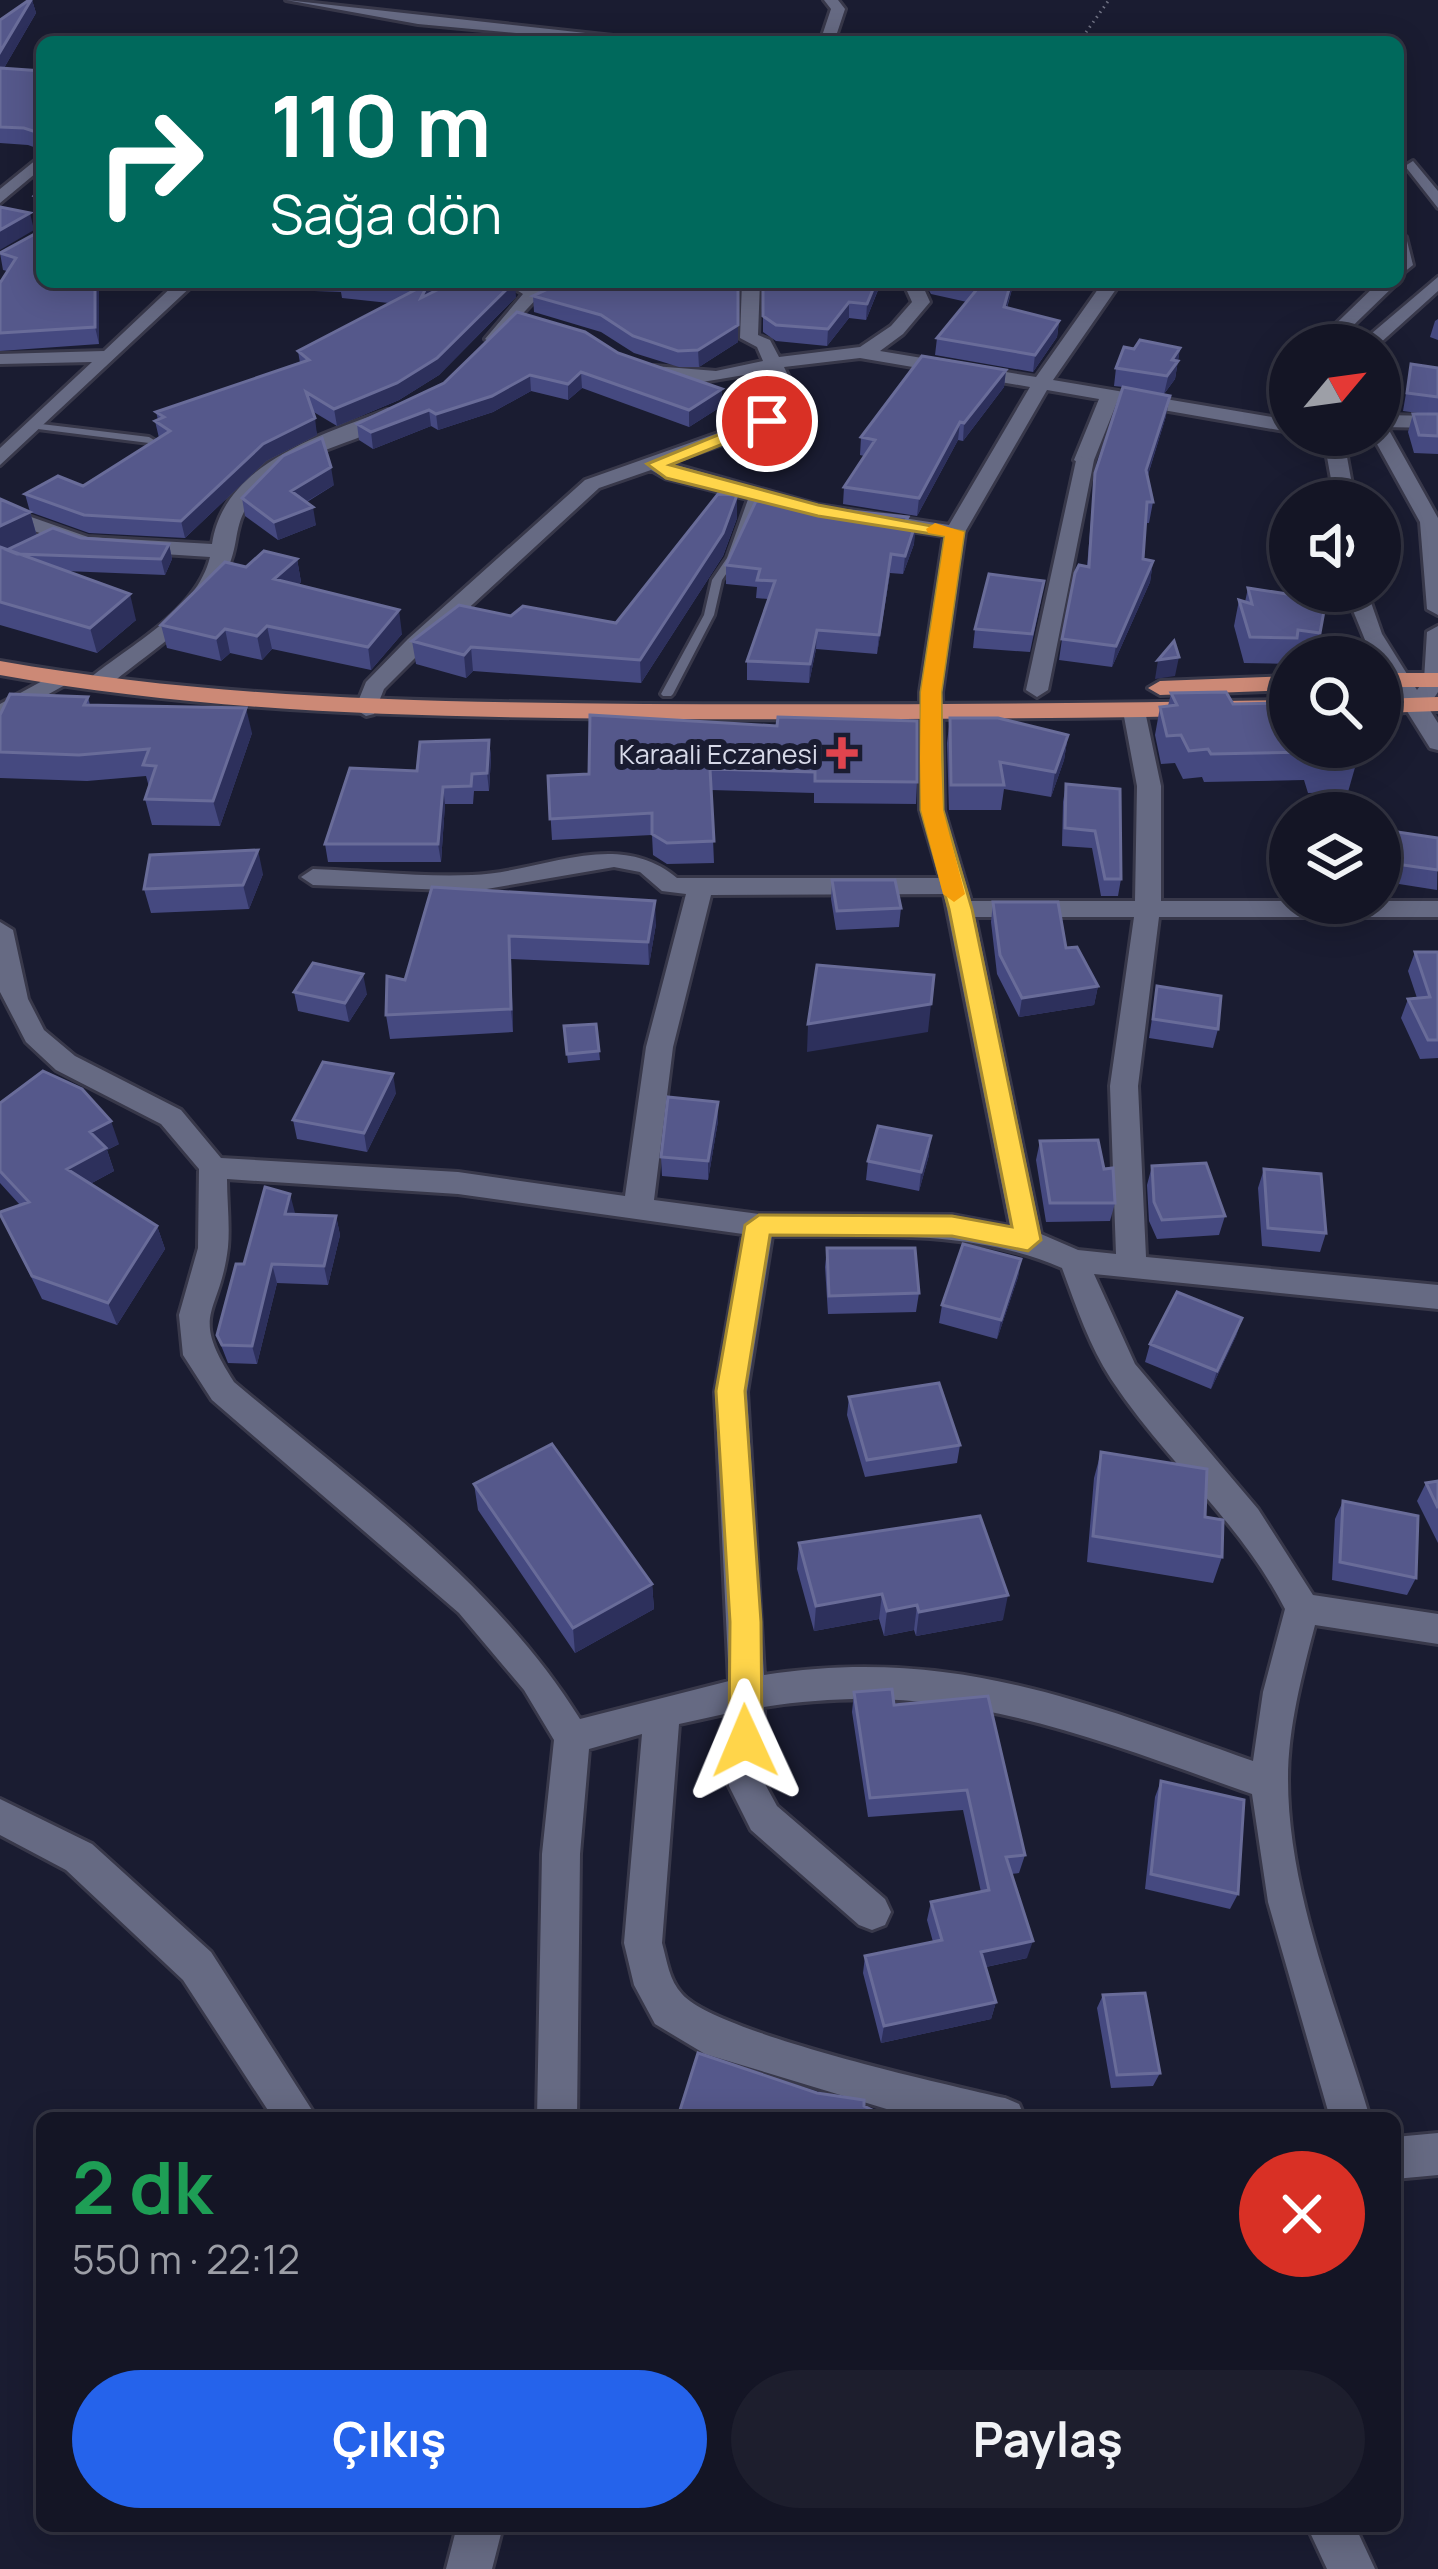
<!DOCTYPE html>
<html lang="tr">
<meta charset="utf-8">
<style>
body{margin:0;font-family:Manrope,sans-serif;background:#1d1e2d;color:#f1f3f6;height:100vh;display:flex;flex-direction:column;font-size:45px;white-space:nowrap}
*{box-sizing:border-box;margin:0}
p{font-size:39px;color:#9d9fa7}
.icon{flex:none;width:66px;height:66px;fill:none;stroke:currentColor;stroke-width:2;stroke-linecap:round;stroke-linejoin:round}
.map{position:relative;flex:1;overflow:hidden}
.sheet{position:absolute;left:36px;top:2112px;width:1365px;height:420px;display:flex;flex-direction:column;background:#141525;border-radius:18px;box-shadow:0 6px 30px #0003,0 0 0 3px #333442}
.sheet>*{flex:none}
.top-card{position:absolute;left:36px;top:36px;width:1368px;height:252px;border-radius:18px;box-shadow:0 6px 30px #0003,0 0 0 3px #333442;background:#00695c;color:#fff;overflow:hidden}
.needle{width:78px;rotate:61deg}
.controls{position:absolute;left:1269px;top:324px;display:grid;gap:24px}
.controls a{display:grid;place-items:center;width:132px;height:132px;border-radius:50%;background:#141525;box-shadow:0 6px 30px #0003,0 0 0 3px #333442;font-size:60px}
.pin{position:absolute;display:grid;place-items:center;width:102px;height:102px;color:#fff;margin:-51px;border:6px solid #fff;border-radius:50%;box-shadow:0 3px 12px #0007}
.me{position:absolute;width:132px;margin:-66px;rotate:359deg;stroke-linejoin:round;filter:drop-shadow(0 0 9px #0008)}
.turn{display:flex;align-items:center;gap:42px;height:252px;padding:0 36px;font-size:54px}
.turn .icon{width:156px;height:156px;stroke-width:2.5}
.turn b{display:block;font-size:84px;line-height:102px}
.round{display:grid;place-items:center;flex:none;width:126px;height:126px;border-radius:63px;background:#1d1e2d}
.summary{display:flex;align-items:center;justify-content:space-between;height:204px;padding:0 36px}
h1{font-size:72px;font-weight:700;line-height:90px;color:#1e9e55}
.button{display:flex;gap:24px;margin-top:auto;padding:24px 36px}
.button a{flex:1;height:138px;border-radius:72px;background:#2563eb;color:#fff;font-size:48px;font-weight:700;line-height:138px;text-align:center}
.button a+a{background:#1d1e2d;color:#f1f3f6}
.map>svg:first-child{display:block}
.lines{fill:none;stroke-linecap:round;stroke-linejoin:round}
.service-casing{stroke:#38384a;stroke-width:6}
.minor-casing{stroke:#38384a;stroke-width:6}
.tertiary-casing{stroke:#38384a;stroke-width:6}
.trunk-casing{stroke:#38384a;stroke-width:6}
.path{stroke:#707284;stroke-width:3;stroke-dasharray:1.5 4.5;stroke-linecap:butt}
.service{fill:#666a83;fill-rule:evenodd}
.minor{fill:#666a83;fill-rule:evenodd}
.tertiary{fill:#666a83;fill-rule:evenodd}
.trunk{fill:#cc8976;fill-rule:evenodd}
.wall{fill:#454980}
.shaded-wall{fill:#2d305c}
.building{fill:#55588b;stroke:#696c99;stroke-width:3}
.route{fill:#ffd54a;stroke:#a68a30;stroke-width:3}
.slow{fill:#f59e0b}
.health-dot{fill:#e0444e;stroke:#1a1c31;stroke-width:4.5}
.labels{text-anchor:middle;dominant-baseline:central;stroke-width:12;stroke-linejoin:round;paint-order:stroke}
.far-poi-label{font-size:27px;fill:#d6d8e7;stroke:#1a1c31;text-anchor:end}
</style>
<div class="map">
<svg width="1438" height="2569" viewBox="0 0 1438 2569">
<rect width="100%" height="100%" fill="#1a1c31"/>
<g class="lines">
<defs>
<path id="service" d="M33,423L149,437L154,440L149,443L30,428L28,426Z
M751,491L760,493L737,558L722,580L714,615L673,694L671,696H663L661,694L704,615L712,580L727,558Z"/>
<path id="minor" d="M286,0L668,42H614L418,24Z
M824,0H838L845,9L834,42H820L831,9Z
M42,155V168L0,203V189Z
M1413,161L1438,191V208L1405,166Z
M1398,232L1406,237L1413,265L1398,277Z
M1438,277V291L1378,345H1358Z
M177,282H196L0,465V448L92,362L0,364V354L104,351Z
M504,282H526L542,293L494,344L485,339L523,294Z
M742,282H760L758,335L770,340L779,357L860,347L891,326L912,302L903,282H921L930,302L903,334L880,351L1036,377L1103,282H1121L1053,380L1290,420V432L1117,402L1094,460L1084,466L1074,460L1099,399L1047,390L965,532L942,692L944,810L971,901H1135L1137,786L1123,711L1134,704L1145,711L1161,786V901H1438V917H1159L1138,1086L1146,1257L1438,1285V1309L1094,1274L1135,1364L1258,1509L1313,1595L1438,1614V1644L1315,1625C1302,1675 1288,1727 1288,1779C1288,1894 1338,2009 1370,2118H1330L1268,1902L1252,1794C1081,1734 951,1678 764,1707L765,1784L777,1806L885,1899L891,1912L885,1925L872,1930L859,1925L751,1830L729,1786V1713L679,1724L662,1943C667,1961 669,1980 682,1994C716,2033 944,2084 1005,2098L1019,2104L1025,2118L913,2117L705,2054L655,2024L634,1985L624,1943L642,1734L589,1749L580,1854L577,2118H537L542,1854L554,1740L524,1690L459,1613L212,1400L183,1355L179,1315L198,1248L199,1169L161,1124L56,1070L26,1042L0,992V922L13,930L28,999L44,1030L75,1056L181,1110L221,1158L458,1172L625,1196L646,1047L686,894L662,891L640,872L614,867L475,891L313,885L301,877L313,869C366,871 419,877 472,875C542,873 616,827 677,878H940L920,810V692L944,536L818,517L665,478L651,470L599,488L424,649L384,689L374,714L366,716L355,709L366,682L408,639L585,480L732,428L776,404L778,392L768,371L696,383L645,371L654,366L716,371L763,361L757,347L740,338ZM860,358L1030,387L949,525L818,505L669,463L746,436L792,411L796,392L784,367ZM944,894L1010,1226L952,1215L759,1214L654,1200L673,1047L711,895ZM975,917H1134L1110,1086L1116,1254L1078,1250L1041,1234ZM227,1179L458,1194L743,1234L715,1392L729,1681L580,1719C494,1581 357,1486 234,1382C188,1311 220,1317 228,1247C230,1225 227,1201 227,1179ZM772,1236C871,1237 969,1228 1062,1268C1076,1306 1089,1345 1111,1379C1164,1460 1240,1521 1285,1609L1263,1692L1253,1761C1082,1701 950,1646 764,1675L747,1392Z
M1379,282H1398L1333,345H1314Z
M387,410L403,414C368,443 307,446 266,485C227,520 244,538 225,574C200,623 147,653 106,688H90V678C130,645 197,611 210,557L85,549L0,519V506L88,537L212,544C224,463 321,435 387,410Z
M1380,415L1438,416V428L1382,427L1390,432L1438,518V615L1427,609L1420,522L1372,435H1380Z
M1323,435H1343L1355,501H1335Z
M1345,591H1367L1382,634L1417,690L1424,680L1427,632L1438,626V692L1428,707L1438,723V750L1430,748L1380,668V657L1370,652Z
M57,673L68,680L65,685L0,721V704Z
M0,1799L92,1844L211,1952L317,2118H273L183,1980L66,1870L0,1835Z
M1438,2133V2175L1395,2179V2137Z
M457,2526H503L492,2569H446Z
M1307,2526H1355L1375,2569H1327Z"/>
<path id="tertiary" d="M1077,456L1094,460L1048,690L1037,697L1026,690Z"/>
<path id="trunk" d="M0,661C214,699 427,702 644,704C859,705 1075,704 1290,700V714C1075,719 859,720 644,719C427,717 214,714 0,675Z
M1380,673H1438V687H1380Z
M1290,676V690L1160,695L1148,688L1160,681Z
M1438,697V711L1380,713V699Z"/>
</defs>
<use href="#service" class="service-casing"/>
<use href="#minor" class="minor-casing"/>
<use href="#tertiary" class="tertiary-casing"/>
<use href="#trunk" class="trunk-casing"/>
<path class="path" d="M1079,42L1109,0"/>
<use href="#service" class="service"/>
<use href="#minor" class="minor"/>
<use href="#tertiary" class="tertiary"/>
<use href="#trunk" class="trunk"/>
</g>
<path class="wall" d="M29,0H32L36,13L4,68L42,71V150L28,145L0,143V20Z
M42,189V282H99V344L0,351V283L7,271L3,270L0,253L40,231L41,214L38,212L34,196Z
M233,282H439L434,292L516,297L439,375L399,400L337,426L312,411L317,435L266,461L185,538L89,533L30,512L25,494L83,486L159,438L155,421L158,420L156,412L300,363L298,351L389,303L342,298L341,292L234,288Z
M763,282H902L900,287L881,283L866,320L849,318L827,346L776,341L763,332Z
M924,282H1014L1007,308L1059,321L1057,337L1033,372L935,355L937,338L967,302L931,294Z
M533,296L738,342L699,367H679L634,353L601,332L534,312Z
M1438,319V340L1430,337L1435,321Z
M1180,348L1175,379L1164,394L1166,416L1148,475L1153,502L1149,523H1145L1143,559L1153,561L1150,582L1112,667L1059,660L1062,639L1087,567L1095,473L1123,387L1114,386L1116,368L1134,349Z
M618,353L722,389V406L689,427L582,388L568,400L531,391L493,412L438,430L431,426L373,449L359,440L357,424L444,383Z
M1411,364L1438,368V454L1414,453L1408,432L1413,414H1425L1403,411Z
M1006,370L1004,387L963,441L958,440L917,516L843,504L844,487L864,456L860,455L861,437Z
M334,485L307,502L316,525L278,540L245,516L242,498Z
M0,499L30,512L37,536L169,544L172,559L165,575L65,571L136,620L97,653L0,625Z
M908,517L907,524L915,525L914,544L903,574L890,573L877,654L816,649L809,683L747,680V661L768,599L756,598L757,587L726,584V565Z
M737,518L723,556L641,683L473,671L466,678L416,664L412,641L511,616L616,623Z
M297,559L301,582L298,585L402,634L371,670L272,649L262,660L230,653L221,661L167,648L161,625L246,567Z
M1248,588L1320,633L1314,657L1293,656L1290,657V664L1244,663L1234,626L1239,600L1245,602Z
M1041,600L1030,652L973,648L975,629Z
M1171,693L1233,704L1356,764L1348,792L1308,793L1304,780L1204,782L1202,777L1183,779L1175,763L1161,764L1155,735L1160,707L1168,706Z
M88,697L90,705L252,733L220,826L152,825L145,799L149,787L146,776L87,781L0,778V715Z
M590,715L917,782L916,804L814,803V793L711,790L714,863L667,864L653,855L652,835L552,840L548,776L589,774Z
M950,718L1068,735L1064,760L1051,797L1004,789L1001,810H949L947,743Z
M489,740L491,757L489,791H474L473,804H445L441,862H328L325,844L417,771Z
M1066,784L1120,789L1121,879L1118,896H1101L1092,848L1062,846L1063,802Z
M1384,830L1438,838L1437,890L1380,881V841Z
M263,874L249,909L151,913L144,889Z
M832,880L901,908L899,927L836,930L831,899Z
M432,887L656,924L649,965L511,959L513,1032L390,1039L386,1015L405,980Z
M993,902L1066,948L1098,986L1094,1005L1019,1017L997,974L991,922Z
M1415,952H1438V1058L1420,1059L1401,1018L1408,999L1417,998L1408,971Z
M1157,986L1218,1029L1213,1048L1149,1038Z
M294,992L367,994L349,1022L298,1011Z
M596,1024L600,1060L568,1063L564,1026Z
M396,1093L367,1152L297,1139L293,1120Z
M0,1103L119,1144L107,1150L114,1171L90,1184L157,1226L165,1249L117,1325L42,1299L0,1214L20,1205L0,1183Z
M718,1121L708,1180L662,1176L661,1157Z
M1040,1141L1104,1169L1115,1203L1110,1221L1046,1222L1036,1160Z
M929,1155L919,1191L866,1180L868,1161Z
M1152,1166L1225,1216L1219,1235L1157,1239L1149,1221L1147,1185Z
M1264,1169L1326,1233L1320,1252L1262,1246L1258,1188Z
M295,1213L294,1214L336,1216L340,1235L328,1285L277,1283L257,1364L228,1363L217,1335L244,1264Z
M827,1248L919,1293L916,1312L828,1314L825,1267Z
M1021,1259L1018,1277L997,1339L939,1323L942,1305Z
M1242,1318L1236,1336L1211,1389L1145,1362L1150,1344Z
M849,1397L960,1445L957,1463L865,1477L847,1415Z
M1101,1452L1205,1517L1222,1557L1213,1583L1087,1562L1094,1478Z
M1438,1481V1543L1417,1501L1426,1483Z
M474,1484L652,1584L654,1609L575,1653L478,1510Z
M1343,1501L1416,1578L1407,1595L1332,1580L1335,1519Z
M799,1543L1003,1620L916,1636L914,1630L884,1636L879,1619L814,1631L797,1569Z
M854,1692L894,1705L1025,1855L1019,1873L1011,1874L1027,1958L986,1967L996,2002L991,2019L881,2043L863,1973L865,1956L933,1942L927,1920L931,1902L981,1892L963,1810L868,1817L852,1712Z
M1161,1781L1238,1894L1230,1909L1145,1889L1155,1797Z
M1103,1995L1160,2073L1153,2086L1111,2088L1097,2008Z
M817,2093L889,2118H680V2110Z"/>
<path class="shaded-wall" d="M31,0H32L36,13L4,68H0V52Z
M30,213L34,230L0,250V230Z
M95,282H99V344L95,327Z
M429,282H439L423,315L421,298Z
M515,282L516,297L439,375L399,400L337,426L334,409Z
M876,282H881L866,320L867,304Z
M1011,282H1014L1002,323L1004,307Z
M849,302V318L827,346L828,329Z
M1059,321L1057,337L1033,372L1035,355Z
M738,325V342L699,367L698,350Z
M1180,348L1175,379L1164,394L1172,360Z
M1006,370L1004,387L963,441L964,423Z
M581,372L582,388L568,400V384Z
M530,375L531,391L493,412L438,430L436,414Z
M722,389V406L689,427V410Z
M1170,396L1166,416L1143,490L1146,470Z
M429,410L431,426L373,449L371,432Z
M315,418L317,435L266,461L185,538L181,521L263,444Z
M960,422L958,440L917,516L919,498Z
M331,467L334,485L294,509L291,491Z
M737,495V518L723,556L641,683L640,660Z
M313,507L316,525L278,540L274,522Z
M30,512L37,537L0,555V526Z
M915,525L914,544L903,574L905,556Z
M169,544L172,559L165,575L161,559Z
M891,554L890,573L877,654L879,635Z
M297,559L301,582L279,602L274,579Z
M1153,561L1150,582L1112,667L1116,646Z
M130,594L136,620L97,653L90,628Z
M399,610L402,634L371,670L368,647Z
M267,626L272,649L262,660L257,636Z
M225,629L230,653L221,661L216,638Z
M817,630L816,649L809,683L810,664Z
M471,647L473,671L466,678L464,655Z
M1179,657L1175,676L1155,679L1158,660Z
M246,708L252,733L220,826L213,801Z
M1068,735L1064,760L1051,797L1055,772Z
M489,740L491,757L489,791L487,773Z
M443,787L445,804L441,862L438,844Z
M258,850L263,874L249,909L243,885Z
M655,901L656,924L649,965L648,942Z
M509,936L511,959L513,1032L511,1009Z
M363,974L367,994L349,1022L345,1003Z
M1098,986L1094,1005L1019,1017L1022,998Z
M931,1004L928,1032L807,1052L808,1024Z
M393,1074L396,1093L367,1152L364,1133Z
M718,1102V1121L708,1180V1161Z
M111,1121L119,1144L107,1150L114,1171L75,1192L67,1169L90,1132Z
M931,1136L929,1155L919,1191L921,1172Z
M290,1194L295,1213L290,1233L285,1214Z
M336,1216L340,1235L328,1285L324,1266Z
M157,1226L165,1249L117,1325L108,1303Z
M1021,1259L1018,1277L997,1339L1001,1320Z
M272,1264L277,1283L257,1364L252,1346Z
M1242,1318L1236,1336L1211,1389L1217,1371Z
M652,1584L654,1609L575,1653L573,1628Z
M882,1594L879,1619L814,1631L816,1606Z
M1008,1595L1003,1620L916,1636L919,1612Z
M917,1605L914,1630L884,1636L887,1611Z
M1033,1941L1027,1958L976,1969L981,1952Z
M996,2002L991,2019L881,2043L884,2026Z"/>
<path class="building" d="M29,0H31L0,52V20Z
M0,68L42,71V134L24,128L0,127Z
M42,189V201L34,196Z
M0,207L30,213L0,230Z
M42,208V282H95V327L0,333V283L16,258L0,253L40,231Z
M340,282H429L421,298L453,282H514L437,358L397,383L334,409L306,392L315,418L263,444L181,521L84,515L25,494L58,476L83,486L170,431L155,421L164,417L156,412L309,360L298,351L415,290Z
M563,282H738V325L698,350L678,351L633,336L601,315L533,296Z
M763,282H876L867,304L849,302L828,329L776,325L763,316Z
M951,282H1011L1004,307L1059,321L1035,355L937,338L978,288Z
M517,312L585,332L618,353L722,389L689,410L581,372L568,384L530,375L492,396L436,414L429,410L371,432L357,424L444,383Z
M1140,340L1180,348L1172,360L1178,361L1167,376L1116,368L1124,347L1134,349Z
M922,356L1006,370L964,423L960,422L919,498L844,487L875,440L861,437Z
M1411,364L1438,368V397L1407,393Z
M1123,387L1170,396L1146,470L1153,502H1147L1143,559L1153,561L1116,646L1062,639L1075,573L1079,565L1089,567L1095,473Z
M1413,414H1438V436L1419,435Z
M322,438L331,467L291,491L313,507L274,522L242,498L283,456Z
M718,494L737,495L723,533L640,660L471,647L464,655L412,641L459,605L511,616L523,606L616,623Z
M0,499L30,512L0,526Z
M756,501L908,517L904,524L915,525L905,556L891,554L879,635L817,630L810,664L747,661L775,581L757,580L760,569L726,565Z
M53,528L81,538L169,544L161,559L17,554L7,550Z
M0,547L130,594L90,628L0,602Z
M264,551L297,559L274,579L399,610L368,647L267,626L257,636L225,629L216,638L161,625L225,562L246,567Z
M989,574L1044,581L1032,634L975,629Z
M1248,588L1326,600L1320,633L1298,630L1297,638L1250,637L1239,600L1252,604Z
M1174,641L1179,657L1158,660Z
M1226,692L1233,704L1290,703V747H1349L1356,764L1316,765L1311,752L1211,754L1208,749L1189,751L1181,735L1167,736L1160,707L1177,705L1171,693Z
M10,694L88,697L84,705L246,708L213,801L145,799L156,766L143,765L149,749L79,755L0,752V715Z
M590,715L777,726L778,717L917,721V782L815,781V772L710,769L714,841L667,843L652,834V813L550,819L548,776L589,774Z
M950,718H998L1068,735L1055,772L1000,762L1004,785H951Z
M489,740L487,773L472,774L471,786L443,787L438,844H325L350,768L417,771L420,742Z
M1066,784L1120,789L1121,879H1105L1095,831L1065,828Z
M1384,830L1438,838V870L1382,862Z
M258,850L243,885L144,889L150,855Z
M832,880H895L901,908L837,911Z
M432,887L655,901L648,942L509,936L511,1009L386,1015L387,976L405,980Z
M993,902H1058L1066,948L1077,947L1098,986L1022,998L1000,955Z
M1415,952H1438V1040H1428L1408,999L1430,997Z
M313,963L363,974L345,1003L294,992Z
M817,965L934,975L931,1004L808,1024Z
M1157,986L1221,996L1218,1029L1153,1019Z
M596,1024L599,1051L567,1054L564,1026Z
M323,1062L393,1074L364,1133L293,1120Z
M43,1071L82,1089L111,1121L90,1132L106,1148L67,1169L157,1226L108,1303L32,1276L0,1214V1212L29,1202L0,1171V1103Z
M668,1097L718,1102L708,1161L661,1157Z
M878,1126L931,1136L921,1172L868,1161Z
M1098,1140L1104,1169L1113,1168L1115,1203H1050L1040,1141Z
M1206,1163L1225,1216L1162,1220L1154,1202L1152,1166Z
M1264,1169L1321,1174L1326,1233L1268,1228Z
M265,1187L290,1194L285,1214L336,1216L324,1266L272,1264L252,1346L222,1345L217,1335L236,1264H244Z
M963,1244L1021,1259L1001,1320L942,1305Z
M827,1248H915L919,1293L829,1296Z
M1177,1292L1242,1318L1217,1371L1150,1344Z
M939,1383L960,1445L867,1460L849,1397Z
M552,1444L652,1584L573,1628L474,1484Z
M1101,1452L1207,1469L1205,1517L1223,1520L1222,1557L1093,1536Z
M1438,1481V1508L1426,1483Z
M1343,1501L1418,1516L1416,1578L1340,1562Z
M980,1516L1008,1595L919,1612L917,1605L887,1611L882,1594L816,1606L799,1543Z
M892,1689L894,1705L988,1696L1025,1855L1006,1857L1033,1941L981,1952L996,2002L884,2026L865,1956L942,1940L931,1902L989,1890L967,1790L870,1798L854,1692Z
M1161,1781L1244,1800L1238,1894L1151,1874Z
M1145,1993L1160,2073L1117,2075L1103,1995Z
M698,2053L817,2093L864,2100V2106L889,2118H704L680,2110Z"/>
<path class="route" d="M767,415L773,424L670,465L818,505L964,532L941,692L943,810L972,909L1041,1240L1028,1251L952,1236L770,1235L745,1391L761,1622L762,1741L757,1751L745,1756L734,1751L729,1741L730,1622L716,1391L745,1225L759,1215L952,1216L1012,1227L949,909L921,810V692L945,536L818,516L666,478L647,464Z"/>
<path class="slow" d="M935,523L964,532L941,692V758L943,810L965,894L954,902L943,894L921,810L920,758L921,692L945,536L928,533L926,529Z"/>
<path class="health-dot" d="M836 735h12v12h12v12h-12v12h-12v-12h-12v-12h12z"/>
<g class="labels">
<g class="far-poi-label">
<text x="818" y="753">Karaali Eczanesi</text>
</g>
</g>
</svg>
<div class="controls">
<a><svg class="needle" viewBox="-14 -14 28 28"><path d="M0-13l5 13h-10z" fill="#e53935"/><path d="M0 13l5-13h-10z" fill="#9d9fa7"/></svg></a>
<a><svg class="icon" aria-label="sound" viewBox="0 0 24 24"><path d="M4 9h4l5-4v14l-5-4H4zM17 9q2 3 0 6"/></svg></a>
<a><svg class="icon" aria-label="search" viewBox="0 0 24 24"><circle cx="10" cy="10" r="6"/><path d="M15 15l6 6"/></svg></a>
<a><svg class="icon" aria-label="layers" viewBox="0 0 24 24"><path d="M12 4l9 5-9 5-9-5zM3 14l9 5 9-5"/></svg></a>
</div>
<div class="pin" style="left:767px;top:421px;background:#d93025"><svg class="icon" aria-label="arrive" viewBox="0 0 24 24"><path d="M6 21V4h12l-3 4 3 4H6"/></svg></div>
<svg class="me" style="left:745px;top:1741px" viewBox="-20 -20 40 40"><path d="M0-17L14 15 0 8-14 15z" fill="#ffd54a" stroke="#fff" stroke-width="4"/></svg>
<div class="top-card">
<div class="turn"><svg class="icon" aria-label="right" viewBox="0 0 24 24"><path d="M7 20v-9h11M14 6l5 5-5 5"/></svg><div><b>110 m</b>Sağa dön</div></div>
</div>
<section class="sheet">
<div class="summary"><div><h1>2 dk</h1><p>550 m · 22:12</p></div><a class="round" style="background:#d93025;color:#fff"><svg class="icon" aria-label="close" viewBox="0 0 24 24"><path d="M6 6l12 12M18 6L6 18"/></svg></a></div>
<div class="button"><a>Çıkış</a><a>Paylaş</a></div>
</section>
</div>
